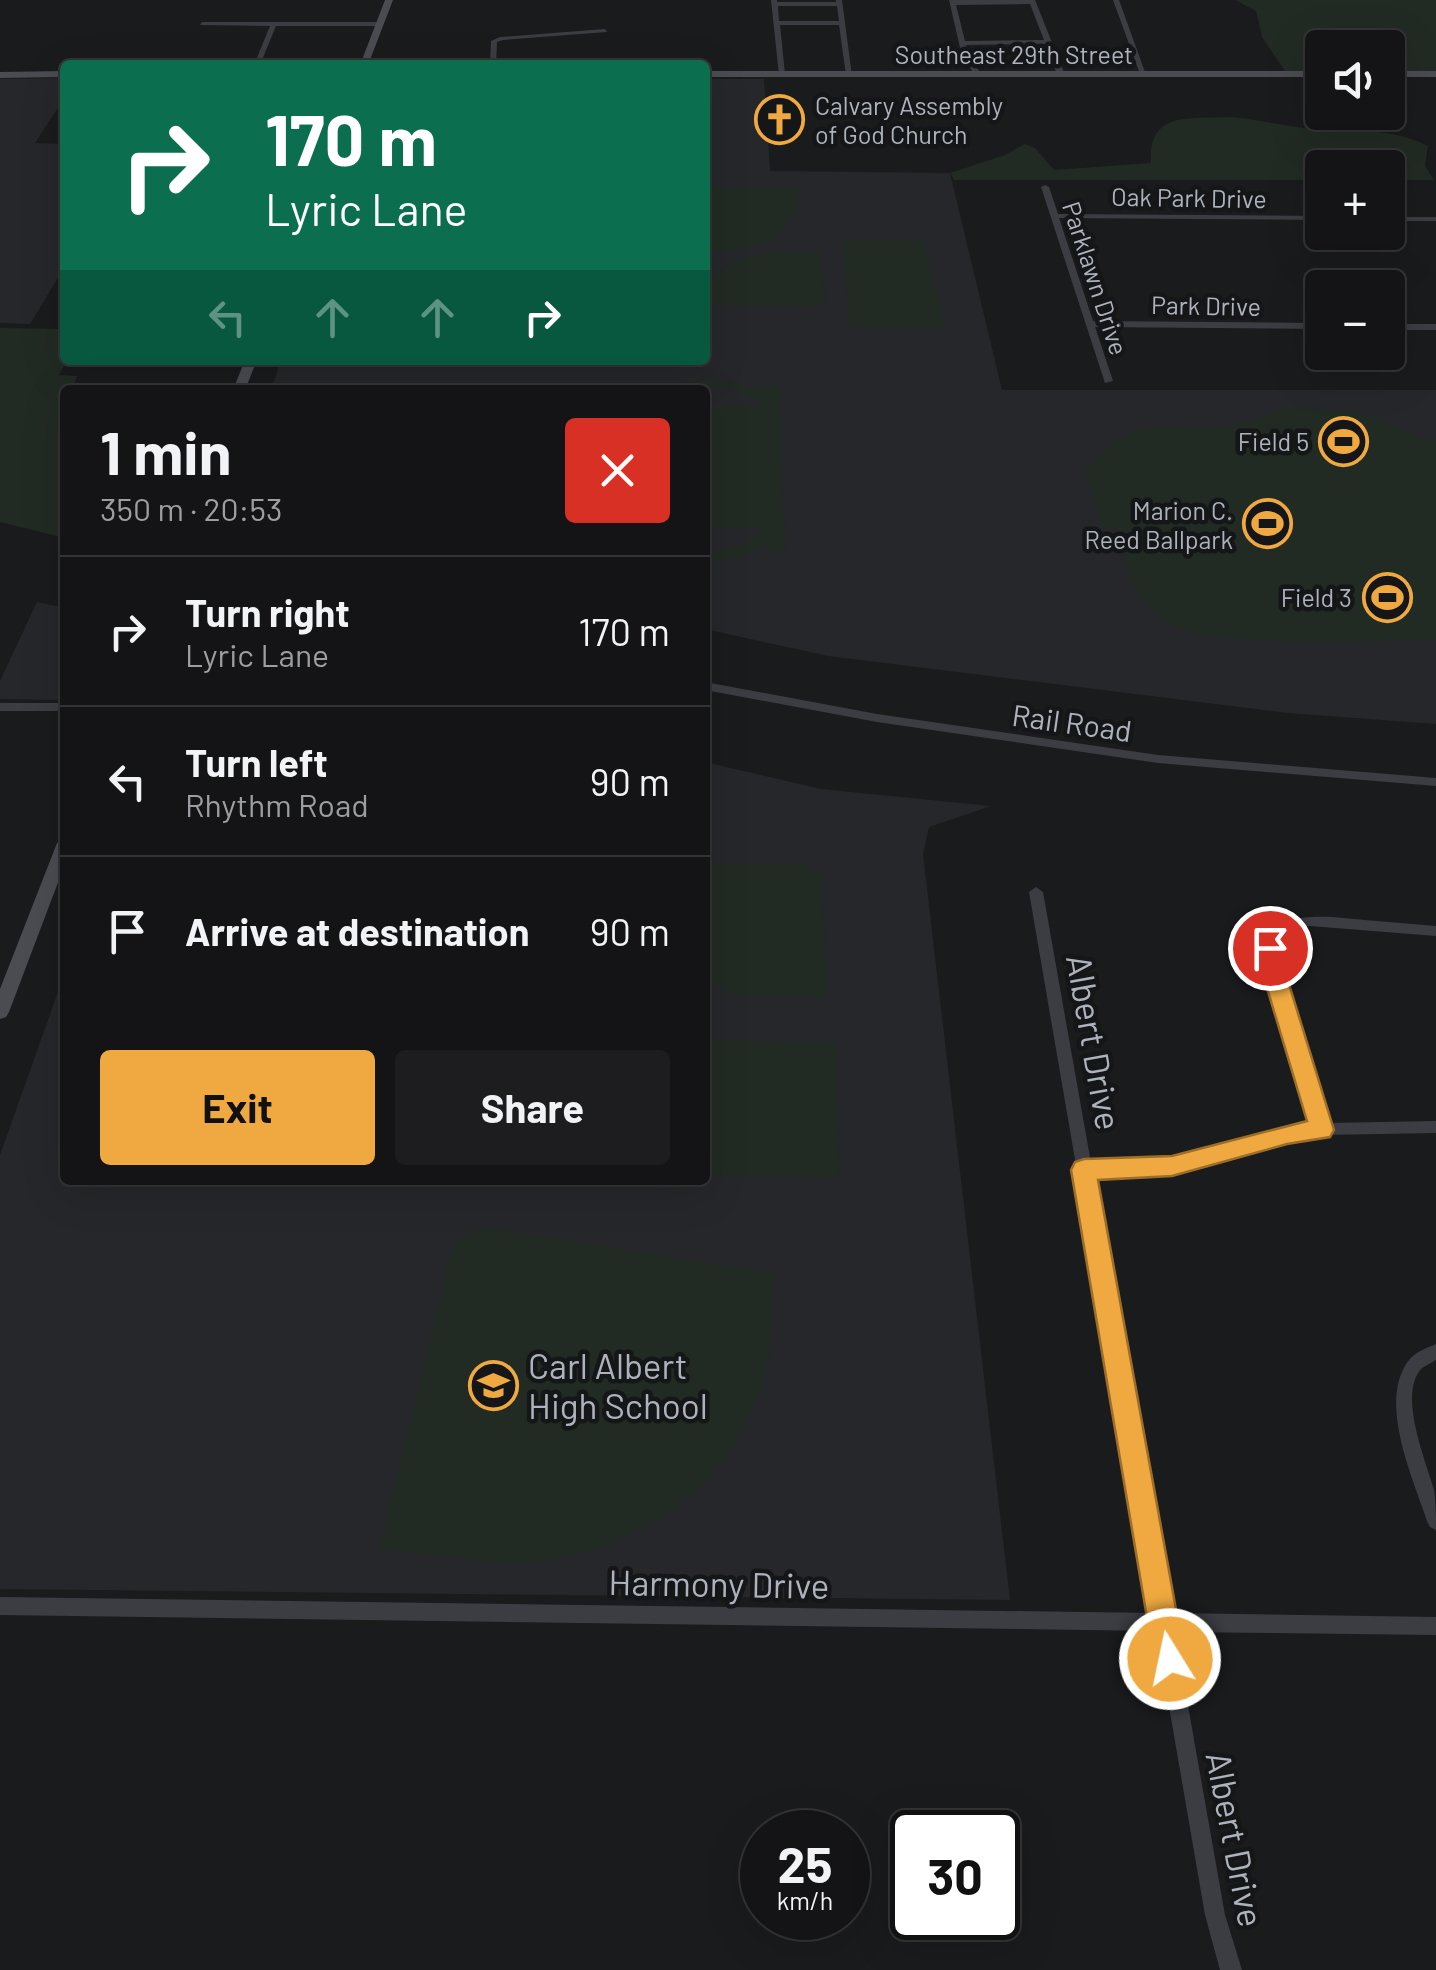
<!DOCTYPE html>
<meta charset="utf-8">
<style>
body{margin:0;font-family:Barlow,sans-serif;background:#1d1d1f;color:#f1f3f6;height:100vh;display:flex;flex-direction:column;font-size:38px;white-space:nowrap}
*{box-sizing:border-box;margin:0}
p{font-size:32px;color:#9d9ea1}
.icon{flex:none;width:55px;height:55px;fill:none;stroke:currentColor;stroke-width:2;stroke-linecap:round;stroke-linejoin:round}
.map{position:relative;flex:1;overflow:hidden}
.side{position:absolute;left:60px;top:385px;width:650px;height:800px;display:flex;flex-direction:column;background:#141416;border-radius:10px;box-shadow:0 10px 40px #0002,0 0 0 2px #333335}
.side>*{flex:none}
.top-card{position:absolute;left:60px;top:60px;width:650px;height:305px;border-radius:10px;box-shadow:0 10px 40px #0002,0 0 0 2px #333335;background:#0b6e4f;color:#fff;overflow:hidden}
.buttons{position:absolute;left:1305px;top:30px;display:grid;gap:20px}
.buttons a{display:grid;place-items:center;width:100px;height:100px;border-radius:10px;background:#141416;box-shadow:0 10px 40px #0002,0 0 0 2px #333335;font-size:50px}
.speed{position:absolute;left:740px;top:1810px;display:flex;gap:20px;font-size:50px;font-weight:700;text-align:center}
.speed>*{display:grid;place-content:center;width:130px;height:130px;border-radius:50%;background:#141416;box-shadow:0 10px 40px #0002,0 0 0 2px #333335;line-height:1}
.speed small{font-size:25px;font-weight:400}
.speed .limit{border:5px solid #111;border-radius:15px;background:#fff;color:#111}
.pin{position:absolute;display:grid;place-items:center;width:85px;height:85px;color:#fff;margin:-42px;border:5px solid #fff;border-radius:50%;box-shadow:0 2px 10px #0007}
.me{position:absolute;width:110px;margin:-55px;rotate:350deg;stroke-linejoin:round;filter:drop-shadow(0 0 8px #0008)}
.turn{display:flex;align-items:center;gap:35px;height:210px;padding:0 40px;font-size:45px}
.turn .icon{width:130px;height:130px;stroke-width:2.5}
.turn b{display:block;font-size:70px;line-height:85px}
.lanes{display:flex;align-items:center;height:95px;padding:0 40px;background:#0003;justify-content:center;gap:50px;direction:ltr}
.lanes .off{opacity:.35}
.round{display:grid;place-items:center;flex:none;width:105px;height:105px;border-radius:10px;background:#1d1d1f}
.overview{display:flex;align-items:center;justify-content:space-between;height:170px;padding:0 40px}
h1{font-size:60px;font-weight:700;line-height:75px}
.cta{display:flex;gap:20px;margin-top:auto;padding:20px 40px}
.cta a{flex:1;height:115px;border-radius:10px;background:#f0a940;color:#111;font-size:40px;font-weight:700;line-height:115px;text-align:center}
.cta a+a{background:#1d1d1f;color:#f1f3f6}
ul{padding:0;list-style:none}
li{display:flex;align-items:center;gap:30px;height:150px;padding:0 40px;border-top:2px solid #333335}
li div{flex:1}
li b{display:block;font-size:38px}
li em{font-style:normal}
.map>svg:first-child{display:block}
.built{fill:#26272a}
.green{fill:#222b23}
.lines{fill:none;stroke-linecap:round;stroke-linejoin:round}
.street{fill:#3b3d42;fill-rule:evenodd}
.secondary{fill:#4a4c52;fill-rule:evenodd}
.route{fill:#f0a940;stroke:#9c6e2a;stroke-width:2.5}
.labels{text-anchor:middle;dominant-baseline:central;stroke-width:9;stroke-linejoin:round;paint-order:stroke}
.far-street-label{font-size:25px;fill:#adb3bc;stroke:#151618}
.far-poi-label{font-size:25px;fill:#adb3bc;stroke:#151618;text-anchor:end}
.street-label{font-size:30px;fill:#adb3bc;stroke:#151618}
.near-street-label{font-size:35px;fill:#adb3bc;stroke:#151618}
.near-poi-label{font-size:35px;fill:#adb3bc;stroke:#151618;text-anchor:start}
</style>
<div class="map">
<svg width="1436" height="1970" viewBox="0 0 1436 1970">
<rect width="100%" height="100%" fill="#1a1b1d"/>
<path class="built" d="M65,78V97L35,143L65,144V266L30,324L0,323V79Z
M705,79H764L770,171L950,173L1002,390H1436V724L1288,713L828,656L705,629V390H271L281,360H705Z
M37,602L65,608V700L0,699V681Z
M705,762L821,789L991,806L929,827L923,854L1010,1600L0,1589V1155L65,972V1180H705Z"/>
<path class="green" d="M1235,0H1436V71H1388V48H1322V71H1285L1262,37L1256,11Z
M1226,117C1253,118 1278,125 1304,128C1346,132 1389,126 1428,146L1425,166L1434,180H1388V168H1322V180H954L950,173L1005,155L1025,144L1035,148L1054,170L1151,163C1148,112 1187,119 1226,117Z
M802,187L796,211L774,241L705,255V188Z
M842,240H923L946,328L850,327Z
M766,253H821L825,302L818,306L711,305V279C726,264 745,257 766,253Z
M0,328L65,329L67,360L59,375L77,376L74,386H99L97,390H65V538L0,522Z
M707,379L737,382L764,393L765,386H780L785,553H768L766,545L743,557L705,562V552C727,551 749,547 763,528L705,527V407L760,406C735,377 692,390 659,390Z
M1296,408L1358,412L1436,443V640C1379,640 1210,650 1166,622C1135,602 1125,563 1118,529L1102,528L1085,471C1144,406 1163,434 1236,425C1255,422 1273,409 1296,408Z
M806,864L822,876L827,997L734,995L705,980V865Z
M705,1040L837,1043L840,1178L705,1175Z
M481,1227L774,1274C772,1302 773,1331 768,1358C749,1475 641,1557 525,1562C478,1564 427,1553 380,1549L453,1243Z"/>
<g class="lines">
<path class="street" d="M771,0H777V2H836V0H842L852,76L846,75L839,25H780L785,74L779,75ZM778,6H837L839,21H779Z
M949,0H1035L1065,75L1061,77L1057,75L1046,44L966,45L981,75L975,76L961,52ZM1030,4L1044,40L965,41L956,5Z
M1113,0H1119L1146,75L1140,74Z
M202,22H377L380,24L377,26H276L262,60L259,62L256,60L270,26L200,25Z
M605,29L607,32L503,40L497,42L496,65H490L491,41L500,37Z
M1045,185L1049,187L1058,214L1322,216V220L1059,218L1093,321L1322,323V329L1095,327L1113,381L1105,383L1041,187Z
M1388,217H1436V221H1388Z
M1388,324H1436V330H1388Z
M705,682L877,714L1158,755L1436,778V786L1158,763L877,722L705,690Z
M0,703H65V711H0Z
M1036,887L1043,892L1091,1163L1171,1160L1287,1128L1313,1124L1265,967C1258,904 1326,917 1365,920C1389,922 1412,924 1436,926V936L1310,926C1291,929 1279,937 1278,957L1327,1123L1436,1121V1133L1322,1135L1287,1140L1171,1172L1093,1176L1171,1613L1436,1617V1635L1175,1632L1225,1915L1242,1970H1220L1205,1915L1156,1631L0,1615V1597L1153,1613L1029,892Z
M1436,1344V1360C1434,1361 1424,1367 1422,1368C1397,1394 1426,1461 1434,1490C1436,1503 1436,1517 1436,1530L1430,1527L1427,1521C1413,1478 1377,1401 1409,1360C1415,1352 1427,1348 1436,1344Z"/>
<path class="secondary" d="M385,0H393L368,65H360Z
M65,71V77L0,78V72Z
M705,71H1322V77H705Z
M1388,71H1436V77H1388Z
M245,360H257L245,390H233Z
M65,837V864L9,1012L6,1017L0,1019V989L57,843Z"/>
</g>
<path class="route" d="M1270,939L1281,948L1284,968L1334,1130L1330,1137L1287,1144L1172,1176L1098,1180L1185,1659L1181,1670L1170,1674L1159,1670L1154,1659L1071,1170L1075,1162L1084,1159L1172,1156L1307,1121L1261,968L1259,948Z"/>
<defs>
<symbol id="church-ring" viewBox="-11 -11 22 22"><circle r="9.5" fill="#151618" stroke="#f0a940" stroke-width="1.5"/><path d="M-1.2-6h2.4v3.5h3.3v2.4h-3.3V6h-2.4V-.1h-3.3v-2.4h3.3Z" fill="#f0a940"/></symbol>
<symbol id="stadium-ring" viewBox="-11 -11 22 22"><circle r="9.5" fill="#151618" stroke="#f0a940" stroke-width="1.5"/><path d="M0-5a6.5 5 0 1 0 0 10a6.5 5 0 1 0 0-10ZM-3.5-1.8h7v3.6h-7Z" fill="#f0a940"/></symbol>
<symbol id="school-ring" viewBox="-11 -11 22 22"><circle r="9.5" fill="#151618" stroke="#f0a940" stroke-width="1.5"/><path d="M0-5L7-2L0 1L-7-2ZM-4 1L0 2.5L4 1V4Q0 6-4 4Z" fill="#f0a940"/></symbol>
</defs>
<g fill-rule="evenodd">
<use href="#church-ring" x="752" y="92" width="55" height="55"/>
<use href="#stadium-ring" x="1316" y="414" width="55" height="55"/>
<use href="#stadium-ring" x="1240" y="496" width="55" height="55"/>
<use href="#stadium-ring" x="1360" y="570" width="55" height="55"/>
<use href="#school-ring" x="466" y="1358" width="55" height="55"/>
</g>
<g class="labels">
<g class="far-street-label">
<text x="1014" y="54">Southeast 29th Street</text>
<text transform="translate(1189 197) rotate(1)">Oak Park Drive</text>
<text transform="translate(1096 278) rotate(72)">Parklawn Drive</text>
<text transform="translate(1206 305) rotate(1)">Park Drive</text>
</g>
<g class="far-poi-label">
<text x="815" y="105" text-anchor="start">Calvary Assembly<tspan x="815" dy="29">of God Church</tspan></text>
<text x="1309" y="441">Field 5</text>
<text x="1233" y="510">Marion C.<tspan x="1233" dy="29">Reed Ballpark</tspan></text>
<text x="1352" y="597">Field 3</text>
</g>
<g class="street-label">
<text transform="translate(1072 722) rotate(8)">Rail Road</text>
</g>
<g class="near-street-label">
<text transform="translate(1095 1042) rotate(80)">Albert Drive</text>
<text transform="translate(719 1583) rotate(1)">Harmony Drive</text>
<text transform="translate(1236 1839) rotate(79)">Albert Drive</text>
</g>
<g class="near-poi-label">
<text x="528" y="1365">Carl Albert<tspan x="528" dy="40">High School</tspan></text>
</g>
</g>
</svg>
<div class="buttons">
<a><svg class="icon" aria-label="sound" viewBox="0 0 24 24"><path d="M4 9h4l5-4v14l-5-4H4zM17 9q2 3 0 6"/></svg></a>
<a>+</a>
<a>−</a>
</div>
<div class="speed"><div>25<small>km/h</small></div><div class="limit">30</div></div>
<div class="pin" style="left:1270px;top:948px;background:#d93025"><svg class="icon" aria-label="arrive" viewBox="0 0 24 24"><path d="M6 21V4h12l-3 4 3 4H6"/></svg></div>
<svg class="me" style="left:1170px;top:1659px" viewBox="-20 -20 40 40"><circle r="17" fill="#f0a940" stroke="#fff" stroke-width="3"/><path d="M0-11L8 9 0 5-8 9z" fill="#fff"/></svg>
<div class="top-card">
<div class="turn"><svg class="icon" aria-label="right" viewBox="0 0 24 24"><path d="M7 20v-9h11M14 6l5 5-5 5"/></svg><div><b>170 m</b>Lyric Lane</div></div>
<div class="lanes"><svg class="icon off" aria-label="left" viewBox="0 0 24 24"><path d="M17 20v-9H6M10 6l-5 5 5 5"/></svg><svg class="icon off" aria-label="ahead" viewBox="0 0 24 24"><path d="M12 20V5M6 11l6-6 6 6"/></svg><svg class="icon off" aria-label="ahead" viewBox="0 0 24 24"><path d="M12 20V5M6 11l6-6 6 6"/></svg><svg class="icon" aria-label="right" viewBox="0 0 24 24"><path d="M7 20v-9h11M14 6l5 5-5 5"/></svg></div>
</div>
<section class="side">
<div class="overview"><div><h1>1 min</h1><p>350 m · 20:53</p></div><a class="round" style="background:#d93025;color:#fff"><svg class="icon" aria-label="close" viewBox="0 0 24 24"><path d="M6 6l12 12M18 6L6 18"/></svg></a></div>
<ul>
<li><svg class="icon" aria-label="right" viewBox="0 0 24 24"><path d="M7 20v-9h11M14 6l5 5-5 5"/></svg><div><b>Turn right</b><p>Lyric Lane</p></div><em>170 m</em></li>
<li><svg class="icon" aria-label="left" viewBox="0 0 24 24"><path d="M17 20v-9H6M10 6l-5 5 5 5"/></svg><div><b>Turn left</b><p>Rhythm Road</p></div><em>90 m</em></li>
<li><svg class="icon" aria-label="arrive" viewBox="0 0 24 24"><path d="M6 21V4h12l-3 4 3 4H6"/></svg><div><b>Arrive at destination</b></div><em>90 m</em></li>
</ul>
<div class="cta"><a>Exit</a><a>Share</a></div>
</section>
</div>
